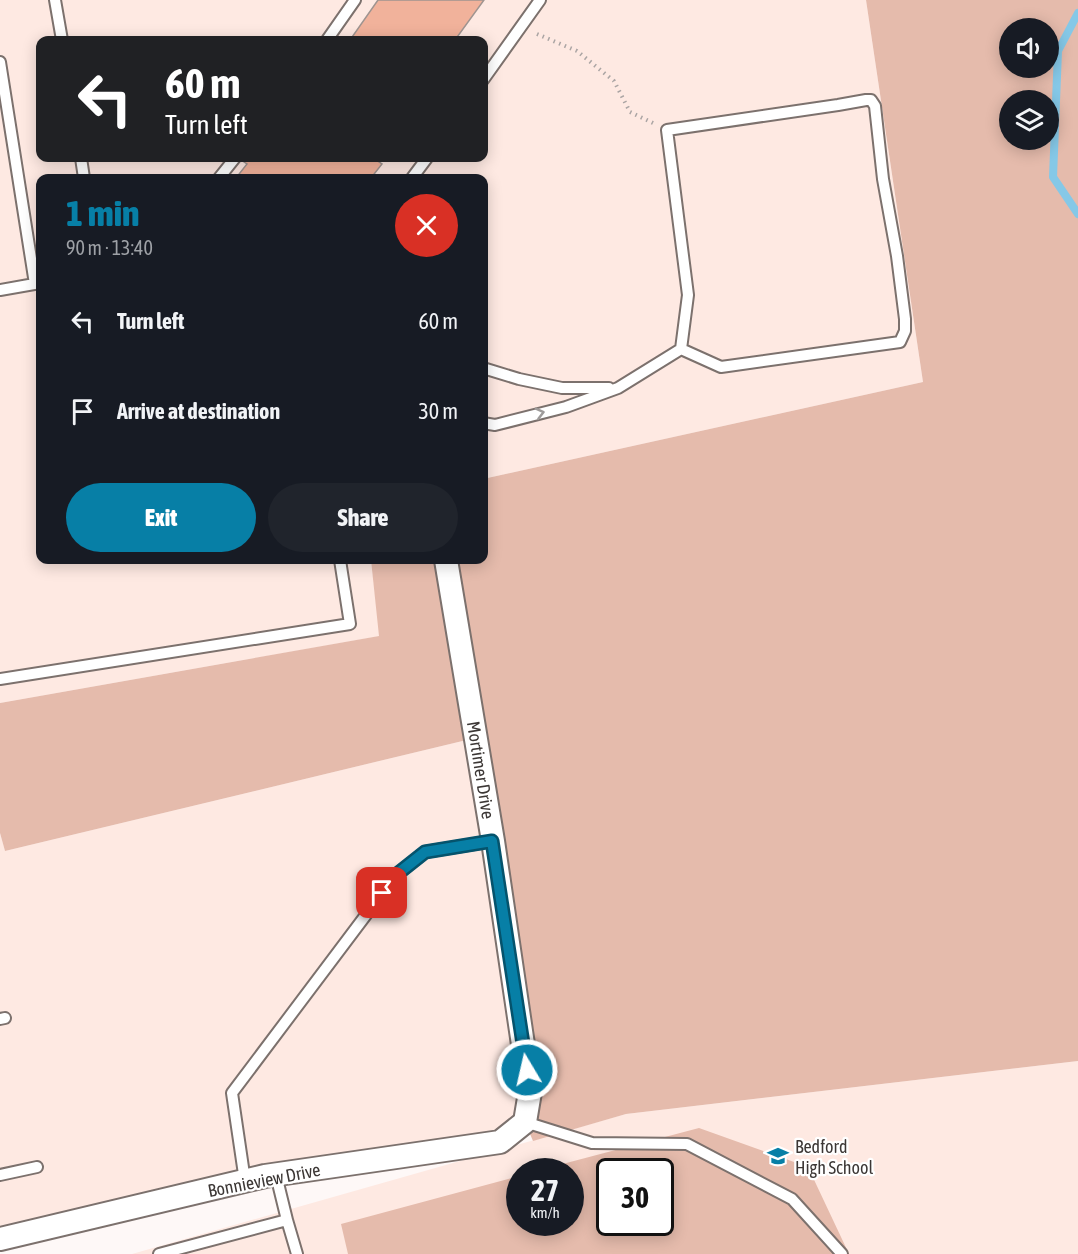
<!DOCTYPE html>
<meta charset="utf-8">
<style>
body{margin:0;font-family:"Asap Condensed",sans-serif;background:#20242c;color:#f1f3f6;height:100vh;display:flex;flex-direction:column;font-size:22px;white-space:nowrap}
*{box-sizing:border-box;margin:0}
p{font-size:20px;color:#9ea1a6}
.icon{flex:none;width:33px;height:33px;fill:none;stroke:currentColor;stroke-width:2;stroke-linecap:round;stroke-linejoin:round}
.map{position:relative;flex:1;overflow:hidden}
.sheet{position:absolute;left:36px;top:174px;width:452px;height:390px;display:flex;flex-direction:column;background:#171b24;border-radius:12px;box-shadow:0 3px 15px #0003}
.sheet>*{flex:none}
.guide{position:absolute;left:36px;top:36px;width:452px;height:126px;border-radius:12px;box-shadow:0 3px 15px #0003;background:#202124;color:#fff;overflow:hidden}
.tools{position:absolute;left:999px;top:18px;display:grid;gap:12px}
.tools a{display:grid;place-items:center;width:60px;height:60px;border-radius:50%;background:#171b24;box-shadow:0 3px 15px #0003;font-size:30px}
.speed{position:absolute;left:506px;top:1158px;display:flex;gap:12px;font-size:30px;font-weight:700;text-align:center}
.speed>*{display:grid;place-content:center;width:78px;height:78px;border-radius:50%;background:#171b24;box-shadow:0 3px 15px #0003;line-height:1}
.speed small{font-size:15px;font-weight:400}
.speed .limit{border:3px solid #111;border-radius:9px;background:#fff;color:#111}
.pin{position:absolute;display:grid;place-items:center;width:51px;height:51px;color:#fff;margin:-26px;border-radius:12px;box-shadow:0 3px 9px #0006}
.me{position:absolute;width:66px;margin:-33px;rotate:351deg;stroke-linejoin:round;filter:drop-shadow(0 0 4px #0008)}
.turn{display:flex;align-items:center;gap:21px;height:126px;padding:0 30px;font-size:27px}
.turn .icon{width:78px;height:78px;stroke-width:2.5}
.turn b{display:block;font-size:42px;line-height:51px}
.round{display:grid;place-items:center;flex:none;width:63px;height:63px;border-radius:32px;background:#20242c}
.summary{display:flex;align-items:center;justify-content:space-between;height:102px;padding:0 30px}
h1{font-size:36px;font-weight:800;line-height:45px;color:#077fa6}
.button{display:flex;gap:12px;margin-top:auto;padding:12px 30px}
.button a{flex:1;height:69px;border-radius:36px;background:#077fa6;color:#fff;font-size:24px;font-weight:800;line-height:69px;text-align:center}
.button a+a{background:#20242c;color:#f1f3f6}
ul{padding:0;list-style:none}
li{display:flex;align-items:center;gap:18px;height:90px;padding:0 30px}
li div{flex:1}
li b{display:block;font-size:22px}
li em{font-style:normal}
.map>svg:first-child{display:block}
.built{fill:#fee9e2;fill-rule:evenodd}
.green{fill:#e5bbac;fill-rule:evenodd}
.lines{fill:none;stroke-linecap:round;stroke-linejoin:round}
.stream{stroke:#85c8e7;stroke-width:8}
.building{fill:#f1b29b;stroke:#9f9490;stroke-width:1.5}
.lane-casing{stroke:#7c716d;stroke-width:14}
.street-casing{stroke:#7c716d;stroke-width:26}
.path{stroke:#aba5a4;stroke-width:4;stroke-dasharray:1.5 4.5;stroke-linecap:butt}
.lane{stroke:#fff;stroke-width:10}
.street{stroke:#fff;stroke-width:22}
.oneway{stroke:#9e9b9a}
.route-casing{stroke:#05536c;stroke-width:15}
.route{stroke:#077fa6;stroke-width:10}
.labels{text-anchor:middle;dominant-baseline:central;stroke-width:4.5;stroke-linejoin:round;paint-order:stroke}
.street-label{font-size:18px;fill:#3c3735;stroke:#fff}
.poi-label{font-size:18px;fill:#3c3735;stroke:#fff;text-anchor:start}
</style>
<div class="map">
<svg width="1078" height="1254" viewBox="0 0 1078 1254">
<rect width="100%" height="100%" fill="#fef8f7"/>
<path class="built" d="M0,0H866L923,382L483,479V178H40V560H371L380,636L0,703ZM40,40H483V158H40Z
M475,738L530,1092L500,1142L265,1176L0,1239V833L5,851Z
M1078,1061V1254H132L626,1114ZM519,1172H570V1222H519ZM609,1172H660V1222H609Z"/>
<path class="green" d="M866,0H1078V1061L626,1114L533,1141L525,1122L475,738L5,851L0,833V703L379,636L371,560H483V479L923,382ZM1010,28H1048V68H1010ZM1010,100H1048V140H1010Z
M699,1128L808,1167L849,1254H348L341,1224L519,1176V1222H570V1172L536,1171ZM609,1172H660V1222H609Z"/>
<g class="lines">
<path class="stream" d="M1078,13L1058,51L1053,177L1078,214"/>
</g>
<path class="building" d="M378,0H484L455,40H350Z
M248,158H373L382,164L371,178H236L247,164L244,162Z"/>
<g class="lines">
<defs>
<path id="lane" d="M55,0L62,40
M327,40L355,0
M0,62L35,284
M483,80L540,0
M81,158L84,178
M219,178L235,158
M412,178L427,158
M0,290L40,283
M483,368L519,379L562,388H609
M483,423L495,425L566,407L618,388L681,349L688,295L667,130L838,105L866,100H871L875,106L883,179L897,256L905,319V331L900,342L721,367L681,349
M0,679L350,624L340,560
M0,1019L5,1018
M525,1122L592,1143L687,1144L792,1199L842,1254
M0,1175L37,1167
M276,1175L287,1220
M245,1181L232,1093L396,875L425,852L493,841
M159,1254L287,1220L297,1254"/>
<path id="street" d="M0,1239L265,1176L500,1142L525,1122L530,1092L493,841L446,560"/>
</defs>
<use href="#lane" class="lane-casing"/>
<use href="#street" class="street-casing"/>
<path class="path" d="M537,34L577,51L614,81L630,112L653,123"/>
<use href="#lane" class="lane"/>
<use href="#street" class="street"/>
</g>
<defs><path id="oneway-chevron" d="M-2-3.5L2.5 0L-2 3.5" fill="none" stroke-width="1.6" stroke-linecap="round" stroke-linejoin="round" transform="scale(1.5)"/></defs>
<use class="oneway" href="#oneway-chevron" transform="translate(540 413) rotate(-14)"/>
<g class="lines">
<defs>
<path id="route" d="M382,893L396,875L425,852L492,841L527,1070"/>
</defs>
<use href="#route" class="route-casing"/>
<use href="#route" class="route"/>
</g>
<defs>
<symbol id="school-bare" viewBox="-9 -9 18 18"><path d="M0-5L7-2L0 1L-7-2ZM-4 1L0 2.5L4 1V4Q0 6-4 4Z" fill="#077fa6" stroke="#fff" stroke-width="2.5" paint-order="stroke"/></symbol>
</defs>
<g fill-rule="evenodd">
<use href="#school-bare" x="763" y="1141" width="30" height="30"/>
</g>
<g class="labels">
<g class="street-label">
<text transform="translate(481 770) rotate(81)">Mortimer Drive</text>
<text transform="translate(264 1180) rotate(-11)">Bonnieview Drive</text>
</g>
<g class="poi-label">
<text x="795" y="1146">Bedford<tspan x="795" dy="21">High School</tspan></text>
</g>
</g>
</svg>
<div class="tools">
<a><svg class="icon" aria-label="sound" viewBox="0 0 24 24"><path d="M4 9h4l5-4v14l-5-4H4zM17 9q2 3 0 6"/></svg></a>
<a><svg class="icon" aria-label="layers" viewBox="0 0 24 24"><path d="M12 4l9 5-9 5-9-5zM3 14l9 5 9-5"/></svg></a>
</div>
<div class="speed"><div>27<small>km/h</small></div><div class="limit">30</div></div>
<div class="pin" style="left:382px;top:893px;background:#d93025"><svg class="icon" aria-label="arrive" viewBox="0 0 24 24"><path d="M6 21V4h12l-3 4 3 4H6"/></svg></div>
<svg class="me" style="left:527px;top:1070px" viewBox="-20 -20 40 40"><circle r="17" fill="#077fa6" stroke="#fff" stroke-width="3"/><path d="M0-11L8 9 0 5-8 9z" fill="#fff"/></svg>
<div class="guide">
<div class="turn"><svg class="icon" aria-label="left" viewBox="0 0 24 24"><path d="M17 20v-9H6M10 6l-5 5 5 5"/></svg><div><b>60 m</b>Turn left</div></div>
</div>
<section class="sheet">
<div class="summary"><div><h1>1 min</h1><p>90 m · 13:40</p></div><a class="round" style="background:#d93025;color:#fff"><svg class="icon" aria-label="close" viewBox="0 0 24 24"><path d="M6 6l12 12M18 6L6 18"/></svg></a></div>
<ul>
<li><svg class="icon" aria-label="left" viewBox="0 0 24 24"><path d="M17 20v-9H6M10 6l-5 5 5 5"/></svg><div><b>Turn left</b></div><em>60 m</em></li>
<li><svg class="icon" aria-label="arrive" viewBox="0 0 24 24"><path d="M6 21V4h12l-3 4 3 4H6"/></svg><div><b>Arrive at destination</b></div><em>30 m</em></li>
</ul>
<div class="button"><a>Exit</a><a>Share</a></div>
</section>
</div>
